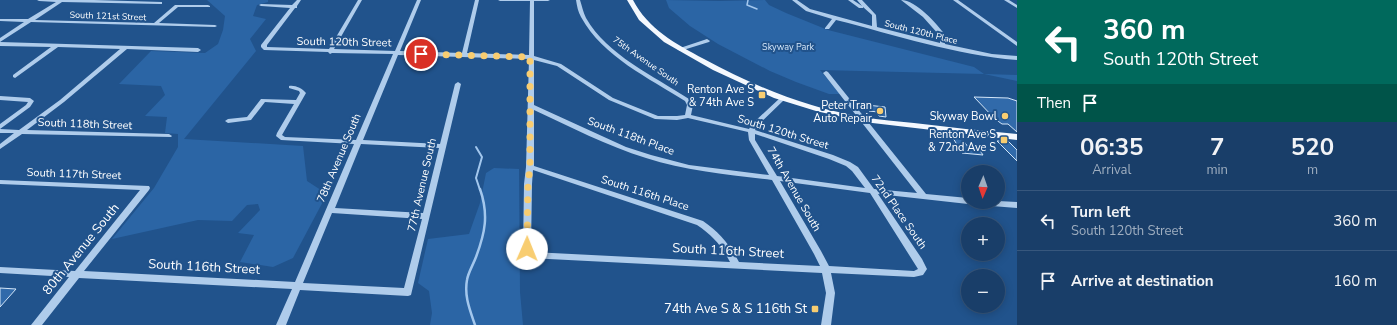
<!DOCTYPE html>
<meta charset="utf-8">
<style>
body{margin:0;font-family:"Nunito Sans",sans-serif;background:#22456f;color:#f1f3f6;height:100vh;display:flex;flex-direction:column;font-size:15px;white-space:nowrap}
*{box-sizing:border-box;margin:0}
p{font-size:13px;color:#9faec0}
.icon{flex:none;width:22px;height:22px;fill:none;stroke:currentColor;stroke-width:2;stroke-linecap:round;stroke-linejoin:round}
.map{position:relative;flex:1;overflow:hidden}
.side{display:flex;flex-direction:column;background:#193e69;width:380px}
.side>*{flex:none}
.top-card{background:#00695c;color:#fff;overflow:hidden}
.needle{width:26px;rotate:182deg}
.tools{position:absolute;left:961px;top:165px;display:grid;gap:8px}
.tools a{display:grid;place-items:center;width:44px;height:44px;border-radius:50%;background:#193e69;box-shadow:0 2px 10px #0003,0 0 0 1px #37577d;font-size:20px}
.pin{position:absolute;display:grid;place-items:center;width:34px;height:34px;color:#fff;margin:-17px;border:2px solid #fff;border-radius:50%;box-shadow:0 1px 4px #0007}
.me{position:absolute;width:44px;margin:-22px;rotate:1deg;stroke-linejoin:round;filter:drop-shadow(0 0 3px #0008)}
.turn{display:flex;align-items:center;gap:14px;height:84px;padding:0 20px;font-size:18px}
.turn .icon{width:52px;height:52px;stroke-width:2.5}
.turn b{display:block;font-size:28px;line-height:34px}
.then{display:flex;align-items:center;height:38px;padding:0 20px;background:#0003;gap:8px;font-size:15px}
.eta{display:flex;justify-content:space-evenly;align-items:center;height:68px;text-align:center}
.eta b{font-size:24px;font-weight:700;line-height:28px}
ul{padding:0;list-style:none}
li{display:flex;align-items:center;gap:12px;height:60px;padding:0 20px;border-top:1px solid #37577d}
li div{flex:1}
li b{display:block;font-size:15px}
li em{font-style:normal}
main{display:flex;flex:1;min-height:0}
.map>svg:first-child{display:block}
.green{fill:#2b65a5}
.lines{fill:none;stroke-linecap:round;stroke-linejoin:round}
.stream-far2{stroke:#a3c7ed;stroke-width:1.5}
.stream-far1{stroke:#a3c7ed;stroke-width:2}
.stream{stroke:#a3c7ed;stroke-width:2.5}
.building{fill:#316aaa;stroke:#d4e6f8}
.minor{fill:#afcceb;fill-rule:evenodd}
.major{fill:#f4f8fe;fill-rule:evenodd}
.route{stroke:#f8cd71;stroke-width:7;stroke-dasharray:0 12.6}
.poi-dot{fill:#f8cd71;stroke:#21538c;stroke-width:1.5}
.labels{text-anchor:middle;dominant-baseline:central;stroke-width:4;stroke-linejoin:round;paint-order:stroke}
.far-street-label{font-size:9px;fill:#fff;stroke:#21538c}
.far-park-label{font-size:9px;fill:#d4e6f8;stroke:#21538c}
.street-label{font-size:11px;fill:#fff;stroke:#21538c}
.poi-label{font-size:11px;fill:#fff;stroke:#21538c;text-anchor:end}
.near-street-label{font-size:13px;fill:#fff;stroke:#21538c}
.near-poi-label{font-size:13px;fill:#fff;stroke:#21538c;text-anchor:end}
</style>
<main>
<div class="map">
<svg width="1017" height="325" viewBox="0 0 1017 325">
<rect width="100%" height="100%" fill="#21538c"/>
<path class="green" d="M207,0H268V2L257,5L253,16L266,19L250,39L256,51L184,139L303,146L307,181L327,194L293,258L273,267L240,262L254,235L238,233L260,210L258,204L247,205L232,221L198,220L112,239L154,188L178,147V134L165,133L167,117L145,116L165,95L161,86L119,84L151,51L205,53L218,44L223,30L225,16Z
M666,0L719,1L765,0L769,5L786,13L828,30L974,67L984,74L1017,75V81L984,74L820,70L840,94H829L796,82L770,71L718,44L690,26L669,8Z
M494,168L519,169L520,292L523,325H430L432,313L429,291L418,283L428,239L469,234L480,203L486,173Z"/>
<g class="lines">
<path class="stream-far2" d="M748,0L747,5L757,9"/>
<path class="stream-far1" d="M476,147L482,157L476,178L480,190"/>
<path class="stream" d="M475,325C470,310 464,296 467,280C468,273 473,265 476,257C485,233 489,215 480,189"/>
</g>
<path class="building" d="M974,97L1008,98L1017,101V132L1008,124H1002L995,119Z
M867,105L885,107L886,117L879,116L878,112L869,111Z
M953,138L962,139L969,148L979,149L983,155L962,153Z
M997,141H1008L1017,150V161Z
M0,288L16,289L0,307Z"/>
<g class="lines">
<path class="minor" d="M37,0H94L162,2V4H160L62,2L35,20L154,23L175,5H208L210,6V7H178L159,23L215,25L217,26L215,27L31,22L0,42V38L24,22L0,21V19H28L56,2L39,1Z
M297,0H301L297,6V8H295L267,45V47L329,49L358,0H362L334,49L395,51L417,0H421L400,51L462,53L475,0H479L467,53L529,55L530,1H500L498,0H550L548,1H534V56L561,64L613,98L658,116H677L685,115L687,105L685,101C649,78 603,57 581,17C578,12 577,6 576,0H580C582,6 583,12 586,18C607,55 654,76 689,99L693,105L691,115L749,129L752,124L780,98H784L785,99L784,100L757,126L755,130L833,155L850,162L858,167L874,189L917,193L823,73L826,71L828,72L926,194L968,198V202H971L968,204L878,194L922,259L927,269L923,275L914,277L831,273L835,293L831,325H821L826,293L822,273L529,258L526,257L523,249L524,184L526,167L529,59L398,55L363,140L440,144L455,84L458,82L461,84L411,295L408,296L300,290L286,325H276L292,289L79,278L42,325H31L69,277L0,273V267L75,271L140,190L0,184V180L149,186L150,188L149,190L84,271L295,282L354,144L281,140L276,136L277,133L294,104L265,102L251,120L228,123L225,121L228,119L247,117L261,99L296,100L300,93L299,91L289,88V86C295,85 302,88 306,93L282,135L285,137L356,140L393,54L332,53L330,54L328,52L264,50L261,47V45L290,8L261,6L259,5L261,4L292,5ZM534,60L557,66L609,100L655,119L677,120L688,118L748,132L749,140L769,175L689,165L651,155L626,147L534,105ZM534,110C571,127 607,146 646,158C686,171 730,175 772,180L814,254L820,266L739,262C730,245 719,232 703,221L534,166ZM755,134L829,159L846,166L852,171L865,188L777,176L755,140ZM361,144L439,148L423,213L335,208ZM533,170L697,225C712,235 722,246 730,262L532,252L531,249L532,184ZM780,181L870,193L918,269L914,271L829,266L821,251ZM332,213L422,219L404,288L303,283Z
M792,0H797L810,9L872,26V15L863,7V8H859L848,0H853L862,6L857,0H862L876,15L877,27L940,43V36L923,17L901,0C916,0 937,24 946,36L945,44L992,54L1017,56V60C955,55 896,35 836,20L829,29H825V28L832,19L806,11Z
M953,0H958L1017,42V46Z
M1004,0H1009L1017,5V8Z
M707,39L710,41L709,42L680,51L677,49Z
M0,42L198,48L201,50L198,52L127,49L64,102L27,130L169,134L172,136L171,137L22,134L0,149V144L14,133H0V129L19,130L60,100L120,49L58,47L15,78L13,77V75L51,47L0,46Z
M0,96L30,98L34,101L30,107L0,129V124L26,105L28,102L0,100Z
M998,201L1017,202V208L979,205L976,204L975,202H998Z"/>
<path class="major" d="M627,0H633C648,29 676,44 704,59C754,86 807,108 863,117C880,120 897,121 914,123C949,127 983,131 1017,134V140L864,122L816,111L774,98L713,70L664,42L639,20Z"/>
</g>
<g class="lines">
<path class="route" d="M421,54L530,57V167L528,184L527,249"/>
</g>
<g class="poi-dot">
<rect x="758" y="91" width="8" height="8" rx="2"/>
<circle cx="880" cy="111" r="4"/>
<circle cx="1005" cy="116" r="4"/>
<rect x="1000" y="136" width="8" height="8" rx="2"/>
<rect x="811" y="305" width="8" height="8" rx="2"/>
</g>
<g class="labels">
<g class="far-street-label">
<text transform="translate(108 16) rotate(2)">South 121st Street</text>
<text transform="translate(921 32) rotate(14)">South 120th Place</text>
<text transform="translate(646 61) rotate(35)">75th Avenue South</text>
</g>
<g class="far-park-label">
<text x="788" y="47">Skyway Park</text>
</g>
<g class="street-label">
<text transform="translate(344 42) rotate(1)">South 120th Street</text>
<text transform="translate(85 124) rotate(2)">South 118th Street</text>
<text transform="translate(783 132) rotate(17)">South 120th Street</text>
<text transform="translate(631 136) rotate(20)">South 118th Place</text>
<text transform="translate(339 158) rotate(-67)">78th Avenue South</text>
<text transform="translate(74 174) rotate(2)">South 117th Street</text>
<text transform="translate(422 185) rotate(-77)">77th Avenue South</text>
<text transform="translate(794 189) rotate(60)">74th Avenue South</text>
<text transform="translate(645 193) rotate(18)">South 116th Place</text>
<text transform="translate(899 212) rotate(55)">72nd Place South</text>
</g>
<g class="poi-label">
<text x="754" y="89">Renton Ave S<tspan x="754" dy="13">&amp; 74th Ave S</tspan></text>
<text x="872" y="105">Peter Tran<tspan x="872" dy="13">Auto Repair</tspan></text>
<text x="997" y="116">Skyway Bowl</text>
<text x="996" y="134">Renton Ave S<tspan x="996" dy="13">&amp; 72nd Ave S</tspan></text>
</g>
<g class="near-street-label">
<text transform="translate(81 249) rotate(-51)">80th Avenue South</text>
<text transform="translate(728 251) rotate(3)">South 116th Street</text>
<text transform="translate(204 267) rotate(3)">South 116th Street</text>
</g>
<g class="near-poi-label">
<text x="807" y="309">74th Ave S &amp; S 116th St</text>
</g>
</g>
</svg>
<div class="tools">
<a><svg class="needle" viewBox="-14 -14 28 28"><path d="M0-13l5 13h-10z" fill="#e53935"/><path d="M0 13l5-13h-10z" fill="#9faec0"/></svg></a>
<a>+</a>
<a>−</a>
</div>
<div class="pin" style="left:421px;top:54px;background:#d93025"><svg class="icon" aria-label="arrive" viewBox="0 0 24 24"><path d="M6 21V4h12l-3 4 3 4H6"/></svg></div>
<svg class="me" style="left:527px;top:249px" viewBox="-20 -20 40 40"><circle r="19" fill="#fff"/><path d="M0-13L10 11 0 6-10 11z" fill="#f8cd71"/></svg>
</div>
<section class="side">
<div class="top-card">
<div class="turn"><svg class="icon" aria-label="left" viewBox="0 0 24 24"><path d="M17 20v-9H6M10 6l-5 5 5 5"/></svg><div><b>360 m</b>South 120th Street</div></div>
<div class="then">Then<svg class="icon" aria-label="arrive" viewBox="0 0 24 24"><path d="M6 21V4h12l-3 4 3 4H6"/></svg></div>
</div>
<div class="eta">
<div><b>06:35</b><p>Arrival</p></div>
<div><b>7</b><p>min</p></div>
<div><b>520</b><p>m</p></div>
</div>
<ul>
<li><svg class="icon" aria-label="left" viewBox="0 0 24 24"><path d="M17 20v-9H6M10 6l-5 5 5 5"/></svg><div><b>Turn left</b><p>South 120th Street</p></div><em>360 m</em></li>
<li><svg class="icon" aria-label="arrive" viewBox="0 0 24 24"><path d="M6 21V4h12l-3 4 3 4H6"/></svg><div><b>Arrive at destination</b></div><em>160 m</em></li>
</ul>
</section>
</main>
